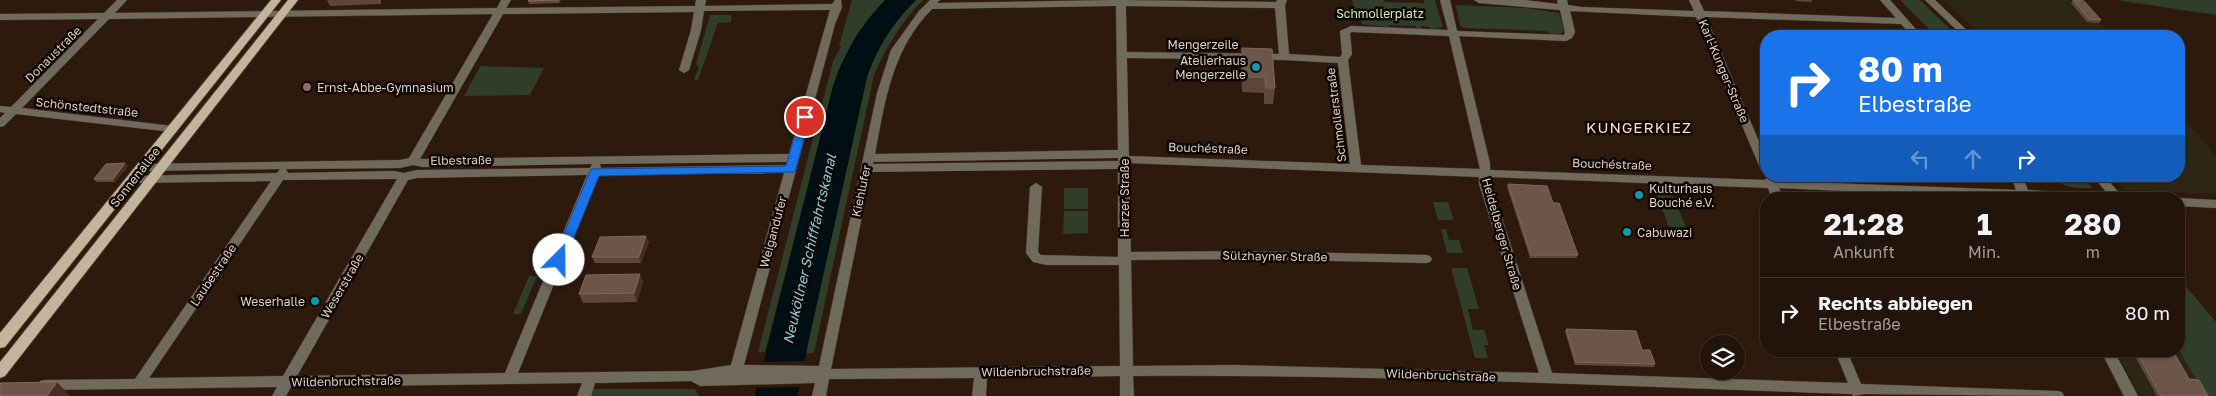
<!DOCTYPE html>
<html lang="de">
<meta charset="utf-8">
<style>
body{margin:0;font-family:"Golos Text",sans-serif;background:#2e2118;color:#f1f3f6;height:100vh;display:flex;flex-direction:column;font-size:19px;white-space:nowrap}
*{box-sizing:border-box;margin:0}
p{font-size:16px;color:#a29e9c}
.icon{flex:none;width:28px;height:28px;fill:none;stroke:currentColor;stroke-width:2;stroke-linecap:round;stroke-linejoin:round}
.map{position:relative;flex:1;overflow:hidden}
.side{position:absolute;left:1760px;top:192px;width:425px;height:165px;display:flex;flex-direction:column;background:#22140a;border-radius:20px;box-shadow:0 1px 4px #0004,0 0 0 1px #3f332b}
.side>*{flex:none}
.hud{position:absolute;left:1760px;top:30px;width:425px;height:152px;border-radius:20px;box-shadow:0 1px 4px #0004,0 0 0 1px #3f332b;background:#1a73e8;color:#fff;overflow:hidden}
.buttons{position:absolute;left:1700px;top:335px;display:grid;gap:10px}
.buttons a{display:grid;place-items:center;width:45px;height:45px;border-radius:50%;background:#22140a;box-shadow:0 1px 4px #0004,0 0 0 1px #3f332b;font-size:25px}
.pin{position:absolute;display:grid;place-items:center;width:42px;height:42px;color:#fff;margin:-21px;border:2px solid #fff;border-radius:50%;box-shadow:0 1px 5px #0007}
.me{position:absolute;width:55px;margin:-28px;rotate:22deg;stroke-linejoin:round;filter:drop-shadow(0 0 4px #0008)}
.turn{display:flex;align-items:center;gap:18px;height:105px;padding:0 15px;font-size:22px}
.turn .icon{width:65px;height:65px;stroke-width:2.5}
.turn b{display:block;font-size:35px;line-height:42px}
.lanes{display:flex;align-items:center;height:48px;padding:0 15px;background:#0003;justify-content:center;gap:25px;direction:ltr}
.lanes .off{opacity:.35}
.eta{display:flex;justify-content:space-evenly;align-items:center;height:85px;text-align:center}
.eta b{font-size:30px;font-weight:700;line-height:35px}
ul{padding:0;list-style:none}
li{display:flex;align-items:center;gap:15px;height:70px;padding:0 15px;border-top:1px solid #3f332b}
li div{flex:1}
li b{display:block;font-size:19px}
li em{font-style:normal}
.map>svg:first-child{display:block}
.commercial{fill:#2c2615}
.green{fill:#2f3d29}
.water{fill:#000f14}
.pier{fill:#2e1a0d}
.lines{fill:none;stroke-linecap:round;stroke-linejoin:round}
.minor-casing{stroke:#4a372b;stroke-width:1}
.major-casing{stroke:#4a372b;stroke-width:2}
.minor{fill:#706a5d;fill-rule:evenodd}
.major{fill:#c3b59b;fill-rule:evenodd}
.wall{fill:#5e473a}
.shaded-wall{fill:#452f21}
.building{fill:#6b5649;stroke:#7d695d}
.route{fill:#1a73e8;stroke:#114b97}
.culture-dot{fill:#0f9aa8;stroke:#100703;stroke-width:2}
.education-dot{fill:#8d6e63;stroke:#100703;stroke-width:2}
.labels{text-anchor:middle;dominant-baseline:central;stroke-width:5;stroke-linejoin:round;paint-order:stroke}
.park-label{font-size:12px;fill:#c9edbb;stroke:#100703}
.street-label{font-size:12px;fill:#ddcfc7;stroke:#100703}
.poi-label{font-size:12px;fill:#ddcfc7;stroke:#100703;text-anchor:start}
.water-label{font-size:14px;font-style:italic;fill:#84ccdf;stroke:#100703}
.quarter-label{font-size:15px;letter-spacing:1px;fill:#f8dbcb;stroke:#100703}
</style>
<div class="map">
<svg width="2216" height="396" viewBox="0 0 2216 396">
<rect width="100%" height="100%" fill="#2e1a0d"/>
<path class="commercial" d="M1943,0H2069L2072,3H2083L2112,36H1982Z
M2179,113L2216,156V194L2125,190L2113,176H2179Z
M2115,351H2179L2216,396H2140Z"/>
<path class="green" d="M852,0H885L857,34L838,71L765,352H758L833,61L841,47L839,46Z
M916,0H923C902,21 886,47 874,75L814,353H806L867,77C877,48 893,22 916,0Z
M1352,0H1384L1385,2L1424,3V0H1435L1443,27L1431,29L1430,27L1421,26V30H1417L1416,26L1389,25V27L1362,24L1359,9L1354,8Z
M1900,0H1920L1957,36H1936Z
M2116,0H2216V15Z
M1456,5L1527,8L1559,13L1564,30L1562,33C1556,36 1551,35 1546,31L1464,28L1460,26Z
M710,15H731V22L718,23L698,80H694L699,67L696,64Z
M481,65L482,66L544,68L530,95L464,96Z
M2053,176H2082L2092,188C2077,188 2063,189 2053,176Z
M1064,188H1088V209H1064Z
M1656,193L1672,194L1686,227H1669Z
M1433,202H1448L1454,220H1438Z
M1064,211H1088V233L1063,234Z
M1441,229H1446L1449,240H1459L1463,253H1447Z
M1451,268H1467L1479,309H1468L1473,330H1484L1489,345H1484L1488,358H1475Z
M529,276H537L521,314H513Z
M2179,278L2216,322V396H2207L2179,351Z
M590,389H695L698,396H587Z"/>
<path class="water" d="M885,0H916C893,22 877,48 867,77L806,353L801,387L799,388L797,396H755L833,86C844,53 861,25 885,0Z"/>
<path class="pier" d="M806,361L801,387L756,388L763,362Z"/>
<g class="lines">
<defs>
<path id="minor" d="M117,0H127L115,13L497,8L501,0H511L506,8L695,6L696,0H706L705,6L832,4L835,0H841L842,7L835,24L744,365L819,366L877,93L891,50L919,11L930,0H940L937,3L1116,0L1276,2L1277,0H1287L1285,5L1289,54L1340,57L1342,54L1340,31L1351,26L1448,30L1440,0H1450L1457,31L1564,35L1565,32L1560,10L1479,3L1474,0H1524L1558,4L1557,0H1567L1568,5L1581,7L1694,11L1689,0H1699L1704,11L1896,18L1880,0H1890L1922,36H1912L1901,24L1706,17L1766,158V174L1761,170L1696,17L1570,11L1575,32L1572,38L1566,41L1459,36L1490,163V170L1764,180L1770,176L1774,177L1776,181L2016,190L2011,176H2022L2028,190L2100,195L2105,199H2020L1779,188L1784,199H1772L1768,188L1491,177V184L1552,373L1848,383L1835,351H1847L1861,384L2057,391L2062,392L2064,396L1865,394L1853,396L1852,394C1613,386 1373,374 1133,376L1134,396H1120V376L987,378L986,396H972L974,378L829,379L826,396H812L815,383L700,386L691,381L595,383L591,396H577L582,383L291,387L286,396H272L277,387L45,390L40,389L38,385L40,381L45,380L135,379L271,181L132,183L126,179L128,176L277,173L280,169L142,171L138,170L137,167L138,164L400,160L409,158L493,14L109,19L22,108L172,126L176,127L177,129L176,131L172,132L16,114L4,126L0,127V118L5,113L0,112V106L11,107L98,19L0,20V14L104,13ZM1116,6L1118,150L875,154C885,101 892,49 932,9ZM1126,6L1275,8L1279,54L1127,52ZM830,10L789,154L420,159L503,14L694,12L691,30L679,70L684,73L689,70L701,30L704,11ZM1352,32L1449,36L1480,169L1361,165L1348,60L1352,54L1350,33ZM1127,58L1284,60L1338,63L1350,164L1129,156ZM1118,158V161L873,164V162ZM787,162L786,165L601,168L600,164ZM1129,163L1479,177V184L1539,373L1235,365L1133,366L1131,260L1245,259L1426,263L1430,262L1432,259L1430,256L1426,255L1245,251L1131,252ZM592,164L590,168L417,170L404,173L394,171L288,173L286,169L400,168L413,165L423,167ZM1118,169V257L1041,255L1038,252L1042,187L1036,183L1030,187L1026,253L1033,262L1047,265H1119L1120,366L831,369L871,172ZM784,173L731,365L693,371L518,373L598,175ZM587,175L505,373L297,376L408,180L417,178ZM397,179L283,376L149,378L283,180Z
M1925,0H1935L1973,36H1963Z
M2093,176H2105L2124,199H2112Z
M2179,198L2216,200V208L2179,206V199H2177Z
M2101,351H2114L2138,396H2124Z"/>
<path id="major" d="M271,0H281L5,347L0,348V333Z
M288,0H298L5,376L0,378V362Z"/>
</defs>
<use href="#minor" class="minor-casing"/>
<use href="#major" class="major-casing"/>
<use href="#minor" class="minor"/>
<use href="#major" class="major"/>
</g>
<path class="wall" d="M327,0H381V4L330,6Z
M561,0L559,3L529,4L528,1Z
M1795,0H1812L1811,2L1796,1Z
M2073,0L2101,20L2099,23L2087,22L2071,3Z
M1242,48L1275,88L1273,104H1264V93L1242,92L1241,63Z
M125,163L128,166L115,182H96L94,179Z
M1508,184L1553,203L1578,255L1576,258H1530L1507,187Z
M649,242L641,263H595L592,257Z
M643,282L637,302L583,303L579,294Z
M1566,329L1642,350L1655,364L1654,367L1575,365L1565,332Z
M2132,351H2173L2189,379L2208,396H2157Z"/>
<path class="shaded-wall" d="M125,163L128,166L115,182L113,179Z
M646,236L649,242L641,263L639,257Z
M640,274L643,282L637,302L634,293Z
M57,382L70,396H47Z"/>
<path class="building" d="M529,0H558L528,1Z
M2073,0L2084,1L2101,20L2089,19Z
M1242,48L1272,49L1275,88H1266L1265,77H1243Z
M125,163L113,179H94L106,164Z
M1508,184L1547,186L1553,203H1559L1578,255H1531Z
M646,236L639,257H592L600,237Z
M640,274L634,293L579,294L586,275Z
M1566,329L1636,331L1642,350H1650L1655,364L1576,362Z
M2136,351H2173L2189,379L2199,380L2208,396H2161Z
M57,382L47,396H0V383Z"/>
<path class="route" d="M805,113L810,117L795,172L599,176L565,260L563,263H555L553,260L591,169L786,166L800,117Z"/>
<g class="culture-dot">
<circle cx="1256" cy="67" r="5"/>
<circle cx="1639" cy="195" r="5"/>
<circle cx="1627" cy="232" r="5"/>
<circle cx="315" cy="301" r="5"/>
</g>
<circle class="education-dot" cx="307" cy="87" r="5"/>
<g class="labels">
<g class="park-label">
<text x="1380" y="13">Schmollerplatz</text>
</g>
<g class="street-label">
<text x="1203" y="44">Mengerzeile</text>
<text transform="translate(53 54) rotate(-45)">Donaustraße</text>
<text transform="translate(1724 71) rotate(67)">Karl-Kunger-Straße</text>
<text transform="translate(87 107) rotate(6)">Schönstedtstraße</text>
<text transform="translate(1336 115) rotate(-97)">Schmollerstraße</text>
<text transform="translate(1208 148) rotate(2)">Bouchéstraße</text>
<text transform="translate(461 160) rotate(-1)">Elbestraße</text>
<text transform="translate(1612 164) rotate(2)">Bouchéstraße</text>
<text transform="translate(135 177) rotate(-52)">Sonnenallee</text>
<text transform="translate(861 191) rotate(-78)">Kiehlufer</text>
<text transform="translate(1124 198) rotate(-90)">Harzer Straße</text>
<text transform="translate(773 232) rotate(-75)">Weigandufer</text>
<text transform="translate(1502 234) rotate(74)">Heidelberger Straße</text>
<text transform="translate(1275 256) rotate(1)">Sülzhayner Straße</text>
<text transform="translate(213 275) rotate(-56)">Laubestraße</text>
<text transform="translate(342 286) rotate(-60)">Weserstraße</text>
<text transform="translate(1036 371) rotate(-1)">Wildenbruchstraße</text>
<text transform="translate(1441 375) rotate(2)">Wildenbruchstraße</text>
<text transform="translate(346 381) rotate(-1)">Wildenbruchstraße</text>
</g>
<g class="poi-label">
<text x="1246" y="60" text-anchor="end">Atelierhaus<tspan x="1246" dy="14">Mengerzeile</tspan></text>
<text x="317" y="87">Ernst-Abbe-Gymnasium</text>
<text x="1649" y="188">Kulturhaus<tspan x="1649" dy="14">Bouché e.V.</tspan></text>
<text x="1637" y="232">Cabuwazi</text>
<text x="305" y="301" text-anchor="end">Weserhalle</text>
</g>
<g class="water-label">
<text transform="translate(809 249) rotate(-77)">Neuköllner Schifffahrtskanal</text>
</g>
<g class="quarter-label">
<text x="1639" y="127">KUNGERKIEZ</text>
</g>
</g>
</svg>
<div class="buttons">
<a><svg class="icon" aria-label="layers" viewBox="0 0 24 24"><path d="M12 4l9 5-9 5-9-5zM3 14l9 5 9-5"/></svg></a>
</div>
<div class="pin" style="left:805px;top:117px;background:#d93025"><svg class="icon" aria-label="arrive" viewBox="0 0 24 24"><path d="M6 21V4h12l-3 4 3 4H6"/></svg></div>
<svg class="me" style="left:559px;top:260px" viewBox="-20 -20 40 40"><circle r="19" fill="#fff"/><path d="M0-13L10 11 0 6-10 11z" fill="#1a73e8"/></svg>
<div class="hud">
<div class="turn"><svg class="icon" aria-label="right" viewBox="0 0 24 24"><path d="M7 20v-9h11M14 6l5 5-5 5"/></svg><div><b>80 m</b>Elbestraße</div></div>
<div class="lanes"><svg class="icon off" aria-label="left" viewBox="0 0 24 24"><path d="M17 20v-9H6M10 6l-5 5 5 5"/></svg><svg class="icon off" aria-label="ahead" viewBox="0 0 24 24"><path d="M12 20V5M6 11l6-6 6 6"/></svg><svg class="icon" aria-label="right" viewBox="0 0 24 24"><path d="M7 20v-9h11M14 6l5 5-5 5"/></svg></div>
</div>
<section class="side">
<div class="eta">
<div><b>21:28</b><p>Ankunft</p></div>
<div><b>1</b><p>Min.</p></div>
<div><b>280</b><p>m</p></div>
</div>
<ul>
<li><svg class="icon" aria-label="right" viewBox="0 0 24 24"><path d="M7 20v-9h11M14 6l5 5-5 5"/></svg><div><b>Rechts abbiegen</b><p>Elbestraße</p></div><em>80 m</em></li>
</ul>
</section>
</div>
